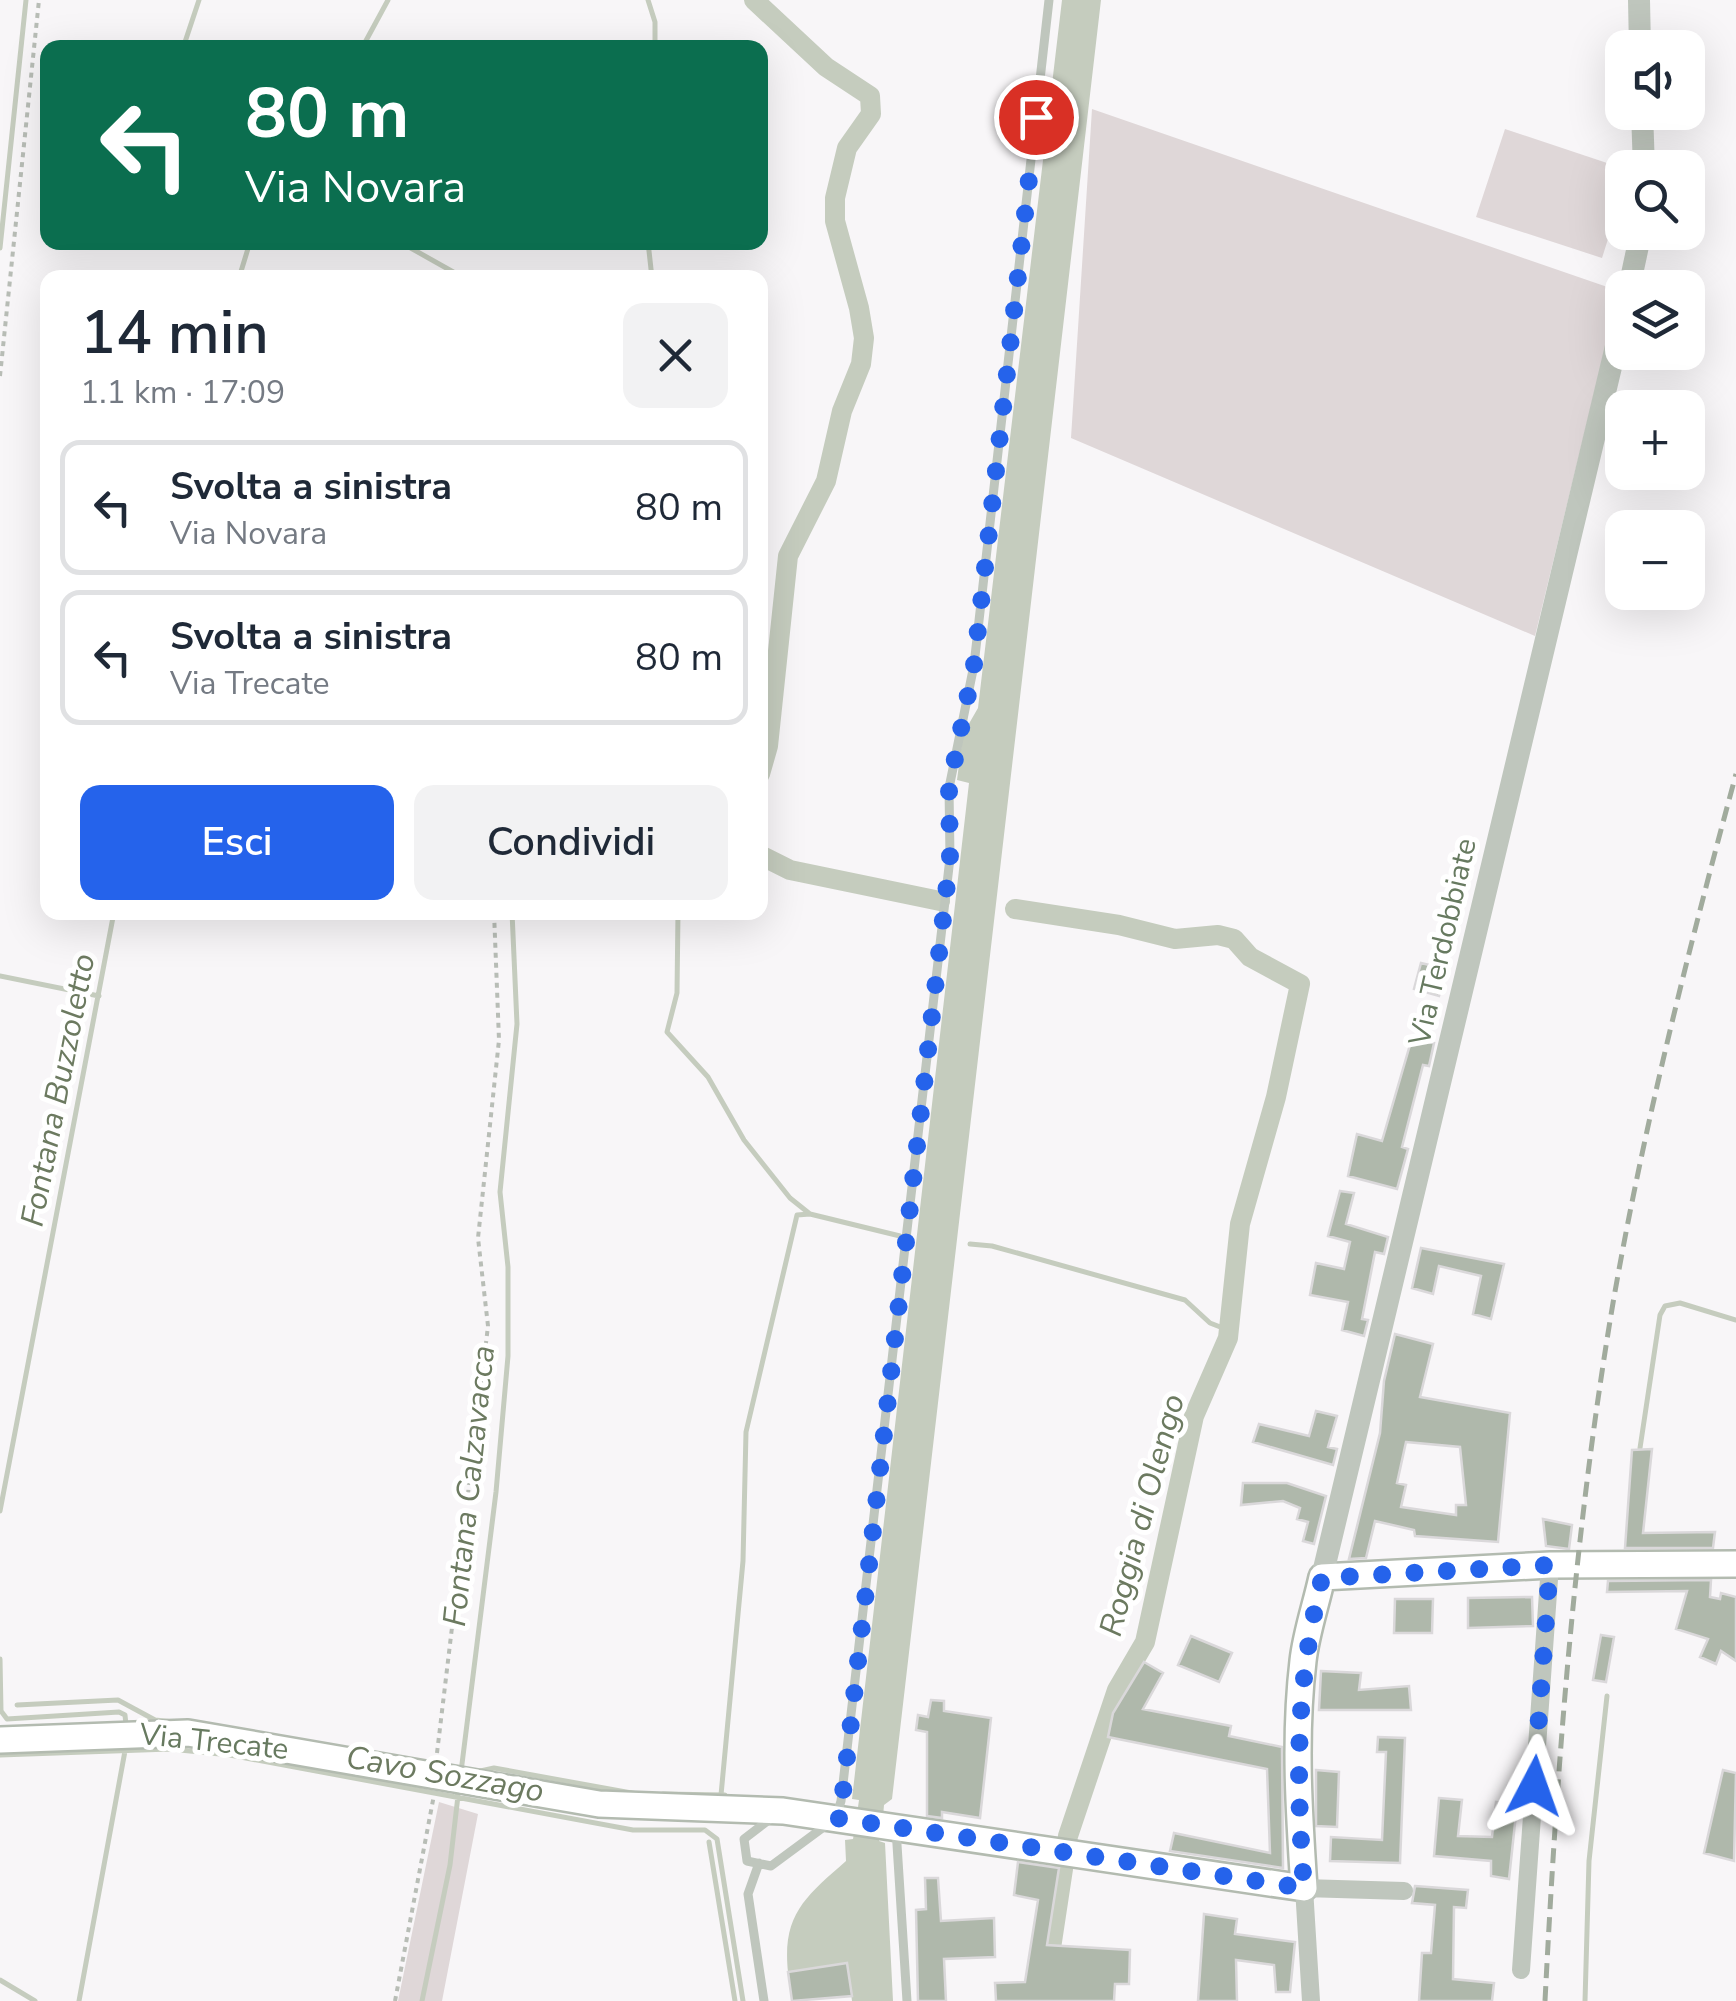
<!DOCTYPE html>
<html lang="it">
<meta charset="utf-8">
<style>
body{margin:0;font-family:"Nunito Sans",sans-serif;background:#f2f2f3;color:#1f2937;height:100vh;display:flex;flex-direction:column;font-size:38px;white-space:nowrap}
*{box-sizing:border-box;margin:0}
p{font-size:32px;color:#747a83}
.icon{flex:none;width:55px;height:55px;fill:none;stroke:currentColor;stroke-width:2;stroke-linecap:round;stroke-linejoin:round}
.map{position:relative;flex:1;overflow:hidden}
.drawer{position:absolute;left:40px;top:270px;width:728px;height:650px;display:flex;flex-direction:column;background:#fff;border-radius:20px;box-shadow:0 10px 40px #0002}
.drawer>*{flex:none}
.top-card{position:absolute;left:40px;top:40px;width:728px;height:210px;border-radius:20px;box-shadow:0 10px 40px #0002;background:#0b6e4f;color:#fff;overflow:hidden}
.tools{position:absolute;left:1605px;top:30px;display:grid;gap:20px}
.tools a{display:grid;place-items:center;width:100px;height:100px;border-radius:20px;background:#fff;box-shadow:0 10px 40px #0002;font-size:50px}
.pin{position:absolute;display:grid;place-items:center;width:85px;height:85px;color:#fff;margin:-42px;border:5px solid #fff;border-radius:50%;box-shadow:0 2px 10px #0007}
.me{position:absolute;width:110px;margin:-55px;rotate:4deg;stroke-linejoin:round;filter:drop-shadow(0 0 8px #0008)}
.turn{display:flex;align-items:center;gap:35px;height:210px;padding:0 40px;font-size:45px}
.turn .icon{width:130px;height:130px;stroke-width:2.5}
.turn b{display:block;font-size:70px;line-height:85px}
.round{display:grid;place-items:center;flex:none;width:105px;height:105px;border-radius:20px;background:#f2f2f3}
.headline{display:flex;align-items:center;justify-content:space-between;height:170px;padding:0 40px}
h1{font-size:60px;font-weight:600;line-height:75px}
.button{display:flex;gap:20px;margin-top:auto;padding:20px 40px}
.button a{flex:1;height:115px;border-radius:20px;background:#2563eb;color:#fff;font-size:40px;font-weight:600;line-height:115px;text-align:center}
.button a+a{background:#f2f2f3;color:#1f2937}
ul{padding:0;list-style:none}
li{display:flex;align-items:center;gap:30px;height:135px;margin:0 20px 15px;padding:0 20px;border:5px solid #e0e1e3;border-radius:20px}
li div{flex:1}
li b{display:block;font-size:38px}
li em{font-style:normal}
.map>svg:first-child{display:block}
.green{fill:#dfd7d8}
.water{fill:#c5ccbe}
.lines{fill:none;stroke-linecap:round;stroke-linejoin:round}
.stream{stroke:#c5ccbe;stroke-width:5}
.canal{stroke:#c5ccbe;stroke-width:20}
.building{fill:#afb8ab;stroke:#dad8da;stroke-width:2.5;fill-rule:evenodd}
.secondary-casing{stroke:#b3bbb0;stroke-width:30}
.path{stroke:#b8bdb6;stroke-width:4;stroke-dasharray:5 5;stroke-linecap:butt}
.service{stroke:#bfc6bd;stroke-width:9}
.minor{stroke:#bfc6bd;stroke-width:18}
.tertiary{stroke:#bfc6bd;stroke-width:22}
.secondary{stroke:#fff;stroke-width:25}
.rail{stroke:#a1ab9d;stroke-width:5;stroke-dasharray:15 8;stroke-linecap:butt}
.route{stroke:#2563eb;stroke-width:18;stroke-dasharray:0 32.4}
.labels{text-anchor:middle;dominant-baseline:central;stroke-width:10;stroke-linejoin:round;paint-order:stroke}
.street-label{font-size:30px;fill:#677a60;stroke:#fff}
.water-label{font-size:32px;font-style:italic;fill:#6c7a60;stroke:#fff}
</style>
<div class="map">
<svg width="1736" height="2001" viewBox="0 0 1736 2001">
<rect width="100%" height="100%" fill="#f8f6f8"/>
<path class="green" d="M1092,109L1619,291L1535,636L1071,438Z
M1505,129L1622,168V226L1617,241L1608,239L1602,258L1476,217Z
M439,1802L478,1814L442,2001H398Z"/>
<path class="water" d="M1062,0H1101L892,1799L884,1805L883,1817L857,1814L859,1800L852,1799L969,783L957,780L963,734L978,708Z
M855,1828L881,1832L879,1841L885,1843L893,2001H852L847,1963L788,1972C782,1915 805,1897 846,1861L845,1840L853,1839Z"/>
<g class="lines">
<path class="stream" d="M648,0L655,22V48
M183,48L199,0
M362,48L388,0
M400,242L464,278
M648,242L652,278
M0,248L26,0
M239,278L250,242
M678,912L677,993L667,1032L708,1077L744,1140L790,1198L810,1214L900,1236
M0,976L99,996
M970,1244L992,1246L1185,1300L1210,1323L1228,1330
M1640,1448L1660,1315L1665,1306L1680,1303L1736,1320
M0,1511L114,912
M0,1659L1,1711L7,1719L119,1712L125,1715L126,1725
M17,1705L118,1700L155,1720L174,1722
M0,1755L170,1749L230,1755L633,1830H705L717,1839L743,2001
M461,1772L496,1492L508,1356V1267L500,1192L517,1024L512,912
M476,1772L494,1768L637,1794
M663,1794L725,1795
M721,1795L743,1561L746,1432L797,1215L810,1214
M709,1842L735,2001
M0,1980L35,2001
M79,2001L125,1751
M422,2001L450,1865L459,1787
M1585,2001L1589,1861L1607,1696"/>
<path class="canal" d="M754,0L826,67L870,96L871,114L847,148L835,198V221L859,308L864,338L861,364L842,411L826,481L788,556L768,746L760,774
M760,855L790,870L940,901
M1015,909L1119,925L1175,939L1218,935L1234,939L1250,957L1300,984L1276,1097L1240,1224L1228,1338L1194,1416L1145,1642L1117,1690L1068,1836L1043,2001"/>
</g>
<path class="building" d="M1421,963L1446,969L1439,996L1414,989Z
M1412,1038L1434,1043L1429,1066L1423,1065L1402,1147L1408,1149L1397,1189L1348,1176L1357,1134L1382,1141Z
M1340,1191L1354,1193L1346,1224L1388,1237L1384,1254L1375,1252L1362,1319L1368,1320L1364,1336L1342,1330L1348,1302L1310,1295L1316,1263L1344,1269L1350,1242L1328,1236Z
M1421,1248L1504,1264L1491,1319L1473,1314L1481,1276L1439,1266L1433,1294L1412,1288Z
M1395,1334L1433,1344L1420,1397L1510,1413L1498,1542L1415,1536L1414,1530L1375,1521L1366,1558L1349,1559L1380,1433L1384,1381ZM1406,1442L1460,1447L1466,1505H1456V1515L1401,1507L1406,1485L1397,1483Z
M1316,1411L1337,1416L1328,1447L1337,1449L1333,1465L1253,1442L1259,1424L1309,1436Z
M1652,1449L1643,1533L1715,1532L1713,1548H1625L1632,1450Z
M1243,1483H1287L1326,1496L1314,1544L1303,1541L1308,1522L1297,1519L1300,1508L1283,1501L1241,1505Z
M1543,1519L1572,1525L1569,1549L1546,1546Z
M1711,1580L1710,1597L1720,1599L1721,1593L1736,1597V1661L1721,1651L1716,1664L1700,1657L1708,1639L1676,1629L1687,1591L1607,1592L1608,1581Z
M1532,1597L1533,1626L1468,1628V1598Z
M1395,1599H1433L1432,1633H1394Z
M1601,1635L1614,1637L1606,1682L1593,1680Z
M1191,1636L1232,1653L1219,1682L1178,1665Z
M1144,1662L1163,1673L1143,1709L1231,1726L1229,1736L1282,1747L1283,1868L1170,1851L1174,1833L1270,1853L1267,1769L1108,1737L1113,1713Z
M1321,1671L1361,1673L1359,1690L1409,1686L1411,1710H1319Z
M931,1700L944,1701V1711L991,1718L980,1818L942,1812V1818L927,1816V1732L916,1730L918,1715L928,1717Z
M1378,1737L1405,1738L1400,1863L1330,1861L1331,1837L1382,1840L1386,1752H1377Z
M1316,1770L1339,1772L1337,1827L1316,1826Z
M1723,1770L1736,1773L1734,1861L1704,1853Z
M1439,1798L1462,1800L1458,1836L1492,1837L1496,1802L1517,1805L1509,1879L1491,1876V1861L1434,1856Z
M1018,1862L1059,1868L1047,1945L1130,1950L1129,1984H1115L1114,2001H996L995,1983L1025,1982L1038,1900L1014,1895Z
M925,1878H938L941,1921L994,1918L995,1957L944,1959L946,2001H918L916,1910L926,1909Z
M1415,1886L1468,1890L1466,1908L1454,1907L1453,1979L1494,1983L1492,2001H1419L1422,1953H1431L1435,1905L1412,1903Z
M1204,1914L1237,1919L1235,1934L1295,1942L1290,1992H1276L1274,1965L1236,1960L1237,2001H1198Z
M847,1963L852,1996L792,2001L788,1972Z"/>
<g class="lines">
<defs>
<path id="secondary" d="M0,1740L188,1733L599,1804L783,1811L1304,1888C1299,1813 1294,1737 1303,1661C1306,1633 1316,1605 1322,1577L1550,1565L1736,1564"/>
</defs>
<use href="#secondary" class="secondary-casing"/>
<path class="path" d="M0,376L39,0
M437,1753L488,1326L478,1238L499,1040L494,912
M395,2001L434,1795"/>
<path class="service" d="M774,1816L744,1839L747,1861L771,1866L836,1818L841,1801L950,858L949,788L974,665L1049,0
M896,1829L907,2001
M759,1863L748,1894L764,2001"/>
<path class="minor" d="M1521,1970L1550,1565
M1311,2001L1304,1888L1404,1891"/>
<path class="tertiary" d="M1639,0L1640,48
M1642,112L1644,168
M1629,288L1641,232
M1322,1577L1622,321"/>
<use href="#secondary" class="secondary"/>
<path class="rail" d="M1545,2001C1557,1767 1574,1534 1613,1303C1644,1125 1689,948 1736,774"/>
</g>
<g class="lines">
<path class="route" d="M1036,117L974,665L949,788L950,858L842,1801L836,1818L1304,1888C1296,1775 1295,1689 1322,1578L1550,1565L1534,1786"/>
</g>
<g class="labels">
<g class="street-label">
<text transform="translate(1443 942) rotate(-77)">Via Terdobbiate</text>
<text transform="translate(214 1742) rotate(6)">Via Trecate</text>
</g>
<g class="water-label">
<text transform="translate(58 1090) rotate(-79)">Fontana Buzzoletto</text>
<text transform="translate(469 1486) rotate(-84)">Fontana Calzavacca</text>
<text transform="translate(1142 1515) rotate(-75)">Roggia di Olengo</text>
<text transform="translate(445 1774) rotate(10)">Cavo Sozzago</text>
</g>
</g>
</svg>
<div class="tools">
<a><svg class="icon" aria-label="sound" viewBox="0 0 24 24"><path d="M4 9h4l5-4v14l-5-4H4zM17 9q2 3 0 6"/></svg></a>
<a><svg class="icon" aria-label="search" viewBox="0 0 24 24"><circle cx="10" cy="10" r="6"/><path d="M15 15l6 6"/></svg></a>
<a><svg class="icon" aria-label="layers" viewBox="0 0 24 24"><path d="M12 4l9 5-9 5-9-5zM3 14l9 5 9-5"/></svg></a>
<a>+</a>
<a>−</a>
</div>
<div class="pin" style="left:1036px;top:117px;background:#d93025"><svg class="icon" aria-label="arrive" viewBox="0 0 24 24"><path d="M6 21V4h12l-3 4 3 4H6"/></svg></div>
<svg class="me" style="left:1534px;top:1786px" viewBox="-20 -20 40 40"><path d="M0-17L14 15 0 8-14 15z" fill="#2563eb" stroke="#fff" stroke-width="4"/></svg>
<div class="top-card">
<div class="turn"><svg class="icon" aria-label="left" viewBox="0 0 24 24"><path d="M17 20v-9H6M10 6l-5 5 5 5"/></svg><div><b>80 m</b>Via Novara</div></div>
</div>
<section class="drawer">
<div class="headline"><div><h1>14 min</h1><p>1.1 km · 17:09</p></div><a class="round"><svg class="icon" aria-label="close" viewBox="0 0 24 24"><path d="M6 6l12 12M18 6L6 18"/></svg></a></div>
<ul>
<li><svg class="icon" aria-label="left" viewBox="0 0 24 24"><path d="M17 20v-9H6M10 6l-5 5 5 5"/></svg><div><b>Svolta a sinistra</b><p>Via Novara</p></div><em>80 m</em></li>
<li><svg class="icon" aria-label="left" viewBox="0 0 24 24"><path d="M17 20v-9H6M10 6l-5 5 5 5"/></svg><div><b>Svolta a sinistra</b><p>Via Trecate</p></div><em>80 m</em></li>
</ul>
<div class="button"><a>Esci</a><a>Condividi</a></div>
</section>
</div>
